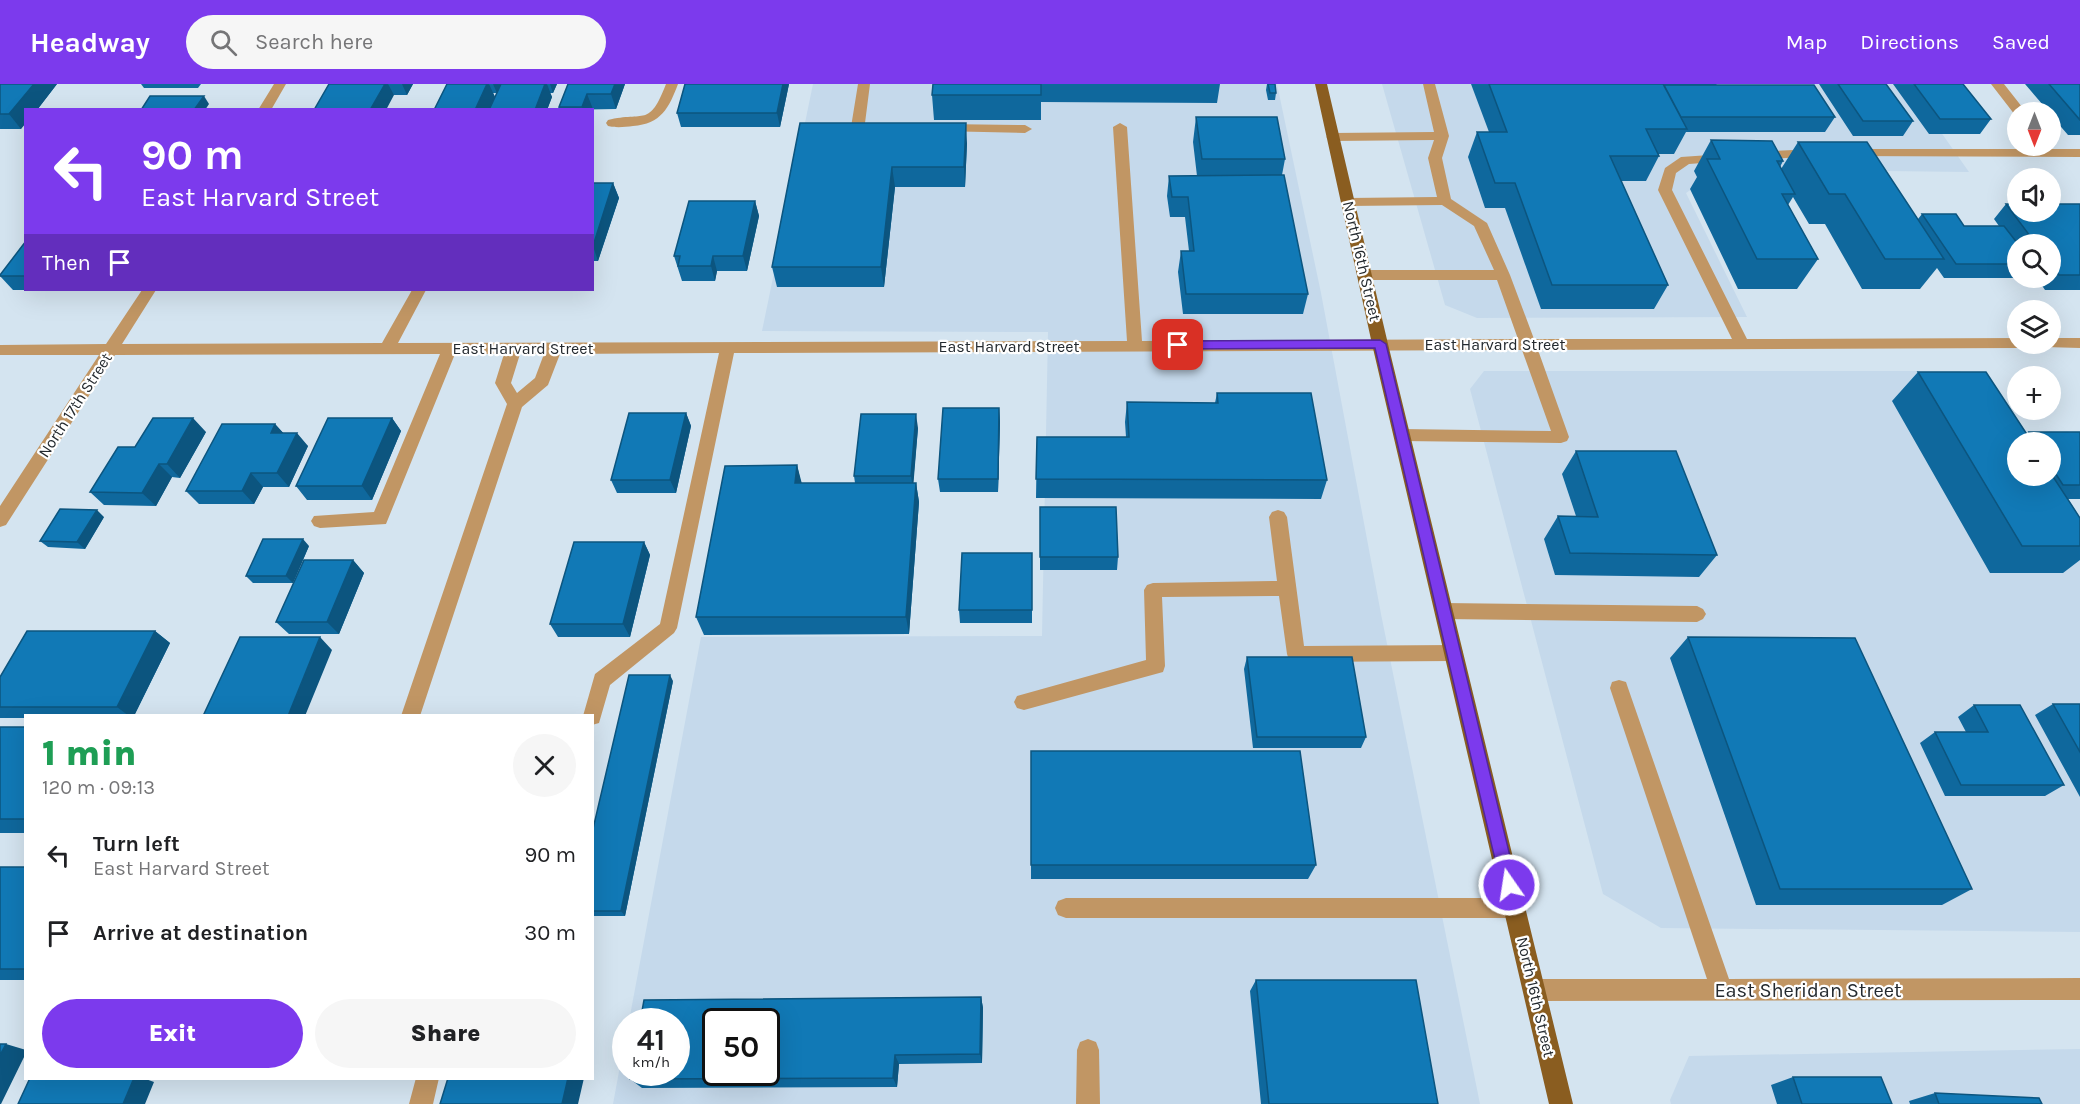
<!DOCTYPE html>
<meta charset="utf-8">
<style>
body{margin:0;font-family:Karla,sans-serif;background:#f6f6f6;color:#202124;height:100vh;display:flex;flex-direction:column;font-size:22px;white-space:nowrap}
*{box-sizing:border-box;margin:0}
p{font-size:20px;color:#757577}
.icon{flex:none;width:33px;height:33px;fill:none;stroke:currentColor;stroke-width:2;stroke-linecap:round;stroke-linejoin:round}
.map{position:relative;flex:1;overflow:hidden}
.drawer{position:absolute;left:24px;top:630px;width:570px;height:366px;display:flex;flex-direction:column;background:#fff;border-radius:0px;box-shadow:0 6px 24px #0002}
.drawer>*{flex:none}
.banner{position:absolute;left:24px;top:24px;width:570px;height:183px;border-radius:0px;box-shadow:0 6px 24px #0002;background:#7c3aed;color:#fff;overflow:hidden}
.needle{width:39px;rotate:180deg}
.fabs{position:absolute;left:2007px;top:18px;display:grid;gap:12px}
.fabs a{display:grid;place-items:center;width:54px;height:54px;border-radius:50%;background:#fff;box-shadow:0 6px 24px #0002;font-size:30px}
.speed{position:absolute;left:612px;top:924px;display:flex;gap:12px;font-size:30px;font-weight:700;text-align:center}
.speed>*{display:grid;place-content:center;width:78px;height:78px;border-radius:50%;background:#fff;box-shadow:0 6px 24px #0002;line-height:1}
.speed small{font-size:15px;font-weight:400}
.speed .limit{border:3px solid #111;border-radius:9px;background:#fff;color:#111}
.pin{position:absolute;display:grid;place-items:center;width:51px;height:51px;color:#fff;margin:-26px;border-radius:12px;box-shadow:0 3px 9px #0006}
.me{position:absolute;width:66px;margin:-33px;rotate:347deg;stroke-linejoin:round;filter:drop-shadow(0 0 4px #0008)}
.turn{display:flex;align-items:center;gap:21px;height:126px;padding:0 18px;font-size:27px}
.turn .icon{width:78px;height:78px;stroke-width:2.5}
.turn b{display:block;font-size:42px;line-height:51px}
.then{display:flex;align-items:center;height:57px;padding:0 18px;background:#0003;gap:12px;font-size:22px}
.round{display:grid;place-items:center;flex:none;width:63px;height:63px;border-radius:32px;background:#f6f6f6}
.head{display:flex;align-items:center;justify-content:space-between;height:102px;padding:0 18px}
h1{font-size:36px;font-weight:800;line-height:45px;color:#1e9e55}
.primary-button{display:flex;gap:12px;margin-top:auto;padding:12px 18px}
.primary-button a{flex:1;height:69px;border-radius:36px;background:#7c3aed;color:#fff;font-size:24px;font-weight:800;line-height:69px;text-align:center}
.primary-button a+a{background:#f6f6f6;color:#202124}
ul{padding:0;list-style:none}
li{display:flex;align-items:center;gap:18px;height:78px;padding:0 18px}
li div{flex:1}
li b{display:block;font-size:22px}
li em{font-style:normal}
header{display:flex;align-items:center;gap:36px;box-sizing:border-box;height:84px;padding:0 30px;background:#7c3aed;color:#fff}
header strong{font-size:28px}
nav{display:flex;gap:33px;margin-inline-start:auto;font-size:21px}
.search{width:420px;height:54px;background:#f6f6f6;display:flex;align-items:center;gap:15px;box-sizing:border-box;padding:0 21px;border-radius:33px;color:#757577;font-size:22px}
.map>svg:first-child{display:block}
.built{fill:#c5d9eb;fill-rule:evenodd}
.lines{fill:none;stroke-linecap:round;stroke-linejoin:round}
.minor{fill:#c19664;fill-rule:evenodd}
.major{fill:#8a5d20;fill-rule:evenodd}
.wall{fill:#0f689d;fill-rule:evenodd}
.shaded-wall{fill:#0c557f}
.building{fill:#1179b6;stroke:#0c557f;stroke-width:1.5;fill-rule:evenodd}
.route{fill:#7c3aed;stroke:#51269a;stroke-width:1.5}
.labels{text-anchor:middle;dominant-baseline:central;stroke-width:4.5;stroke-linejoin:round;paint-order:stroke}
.street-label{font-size:16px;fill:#242a2f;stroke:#fff}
.near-street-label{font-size:20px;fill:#242a2f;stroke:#fff}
</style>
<header>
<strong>Headway</strong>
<div class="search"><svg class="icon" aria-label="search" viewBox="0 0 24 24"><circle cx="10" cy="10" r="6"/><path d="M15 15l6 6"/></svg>Search here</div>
<nav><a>Map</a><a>Directions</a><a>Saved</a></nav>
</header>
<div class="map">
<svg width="2080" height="1020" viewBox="0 0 2080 1020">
<rect width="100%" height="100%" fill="#d4e4f0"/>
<path class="built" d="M813,0H1277L1321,209L1381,530L1480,1020H613L625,955L626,988H676V938L629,937L701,553L1042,552L1048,248L762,247ZM716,938H766V988H716Z
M1382,0H1907L1969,88L1721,85L1686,109L1747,233L1477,234L1445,221Z
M1484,287H1960L2017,376L2018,392L2080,472V848L1661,844L1603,810L1470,305Z
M2080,965V1020H1671L1670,1016L1689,972Z"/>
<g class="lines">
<path class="minor" d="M274,0H286L271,26H258Z
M666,0H678C669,24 661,40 633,42C625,43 616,44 608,42L606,39L608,36C645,27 649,44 666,0Z
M858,0H870L865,39L884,40L886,43L884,46L858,47L851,43Z
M1423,0H1435L1449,52L1442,74L1451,115L1487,139L1510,191L1534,255H1732L1658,106L1665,84L1681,73L1724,70L1729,71L1731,74L1729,77L1689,80L1676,89L1672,106L1747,255L2018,254V260H2025L2018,264L1538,266L1569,353L1567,357L1561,359L1402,357L1396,355L1394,351L1396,347L1402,345L1551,347L1522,266L734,269L677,544L674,549L610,601L599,639L592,641V632H583L595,590L660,540L719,269L560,270L548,301L522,323L420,632H401L507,320L495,299L504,270H455L386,440L320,444L314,442L311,437L314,432L374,428L440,270L115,271L6,441L0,443V422L99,271H0V261L106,260L142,206H156L122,260L382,259L412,206H426L398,259L1127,257L1113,43L1120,39L1127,43L1142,257L1518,255L1497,196H1364L1357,191L1364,186H1494L1474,142L1442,121L1348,122L1341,118L1348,114L1437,113L1428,74L1434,56L1333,57L1326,53L1333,49L1434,48ZM520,270H544L535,294L517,309L511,299Z
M1991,0H2004L2026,28L2015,31Z
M943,40L1025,41L1032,45L1025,49L938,47L936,44Z
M1814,65L1821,69L1819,72L1755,76L1748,72L1755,68Z
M1851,65H2080V73L1846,72L1844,69Z
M2050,254H2080V264L2045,263L2043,260H2050Z
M1278,426L1284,428L1287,433L1304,562L1454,561L1461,563L1463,569L1461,575L1454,577L1296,578L1289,576L1287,570L1279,512L1162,513L1165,582L1163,588L1024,626L1017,624L1014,618L1017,612L1146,576L1144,506L1147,501L1153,499L1277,497L1269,433L1272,428Z
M1444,519L1697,522L1703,525L1706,530L1703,535L1697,538L1444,535L1438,532L1435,527L1438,522Z
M1619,596L1626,598L1628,604L1729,895L2080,894V916L1535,917L1527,914L1524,906L1527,898L1535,895H1707L1610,604L1612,598Z
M1066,814H1515L1523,817L1526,824L1523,831L1515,834H1066L1058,831L1055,824L1058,817Z
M1088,955L1096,958L1099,966L1100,1020H1076L1077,966L1080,958Z
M416,994H439L433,1020H409Z"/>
<path class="major" d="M1315,0H1327L1388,260L1573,1020H1549L1372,260Z"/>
</g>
<path class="wall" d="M0,0H57L37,26H26L21,45H0Z
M141,0H201L198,4H144Z
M329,0H413L407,11H394Z
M447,0H557L553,9H550L552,13L547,26H489L497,9H493L495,13Z
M568,0H625L616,25L559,26V23Z
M685,0H789L780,43H681L677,29Z
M933,0H1220L1217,19L1041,18V36H934L932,11Z
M1267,0H1275L1276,9L1275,16H1268L1266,6Z
M1471,0H1717L1716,1L1835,33L1825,48H1686L1674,70H1658L1659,72L1646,97H1621L1668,201L1654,225H1541L1505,124H1485L1468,73L1477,48H1489Z
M1819,0H1886L1913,37L1903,52H1853Z
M1893,0H1963L1991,35L1980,50H1929Z
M2025,0H2080V51H2068L2050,30V28H2049Z
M1196,33L1285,75L1282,91L1308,210L1303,230H1183L1178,188L1181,167H1189L1185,133H1170L1167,112L1169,92H1197L1193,58Z
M800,39L967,59L965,103H895L884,203H777L772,183Z
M1711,56L1783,77L1780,83L1781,85L1798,58L1918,135L1922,130L1964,142H1999L1994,135L2006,120H2080V206H2045L2037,194H2050V160H2018V194H2020H1944L1937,184L1920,205H1862L1825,140H1809L1793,113L1788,121L1818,175L1797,205H1738L1690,105L1697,93L1694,87Z
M592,99H613L619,114L598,177H592Z
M755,117L759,132L747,187H717L715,197H682L674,172Z
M26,157V206H69H13L0,192Z
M1918,288L2026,350L2029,348H2080V415H2068L2080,434V476L2063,489H1990L1892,317ZM2018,358H2050V392Z
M1217,309L1327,396L1321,415L1036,414L1037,353H1126L1125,338L1127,318L1215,319Z
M999,324L1000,338L998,408H940L938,395Z
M686,329L691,342L676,409H617L611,396Z
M392,334L401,347L372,416H307L296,402Z
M275,340L283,349L308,362L289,403H263L254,420H199L186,407Z
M918,344L913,399H916L919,418L909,550L704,551L696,533L797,381L801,399H855L854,392Z
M206,348L180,394L172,393L156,422L104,421L90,408L135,363Z
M1576,367L1717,471L1699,493L1555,491L1544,455L1558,432H1576L1562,390Z
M1040,423L1118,473L1117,486H1040Z
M104,433L85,465L48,463L40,457Z
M644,458L650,471L630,553H558L550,540Z
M309,462L293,499H253L246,492Z
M1032,469V539H960L959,526Z
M353,476L364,489L339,550H289L276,538Z
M155,547L170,559L134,632H26V634H0V593Z
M1688,553L1972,805L1942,821H1756L1670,574Z
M1247,573L1366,653L1361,664H1253L1244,585Z
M673,597L625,832H592V749Z
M2053,620H2080V713L2035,631Z
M1974,621L2064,701L2045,712H1945L1920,659L1935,648H1966L1958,633Z
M0,643H26V749H0Z
M1031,667L1316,781L1308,795H1031Z
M0,783H26V896H0Z
M1256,896L1438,1020H1261L1250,907Z
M981,913L983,924L982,979L899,980L897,1003L642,1004L630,995Z
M1793,993L1892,1020H1777L1771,1001Z
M1935,1009L2042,1020H1910L1909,1017Z"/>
<path class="shaded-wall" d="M34,0H57L37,26H26V39L21,45L9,30Z
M385,0H388L394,11L386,26H370Z
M402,0H413L407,11Z
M487,0H489L495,13L489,26H475Z
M493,0H501L497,9Z
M545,0H547L552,13L547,26H535Z
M550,0H557L553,9Z
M615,0H625L616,25L611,10Z
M783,0H789L780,43L777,29Z
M587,10L593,25L592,26H583L582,23Z
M204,12L209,20L205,26H194Z
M966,39L967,59L965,103L964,83Z
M892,83L895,103L884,203L881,183Z
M613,99L619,114L598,177L593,162Z
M755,117L759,132L747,187L743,172Z
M713,172L717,187L715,197L711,182Z
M999,324L1000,338L998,408V395Z
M686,329L691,342L676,409L670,396Z
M916,330L918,344L913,405L911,392Z
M193,334L206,348L180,394L167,380Z
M392,334L401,347L372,416L362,402Z
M275,340L287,353L271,349Z
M297,349L308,362L289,403L277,389Z
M159,380L172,393L156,422L142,409Z
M797,381L802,400L795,399Z
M251,389L263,403L254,420L242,407Z
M916,399L919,418L909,550L906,533Z
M97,426L104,433L85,465L77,458Z
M303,455L309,462L293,499L286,492Z
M644,458L650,471L630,553L623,540Z
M353,476L364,489L339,550L327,538Z
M155,547L170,559L134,632H129L117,623Z
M320,553L332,566L305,632H288Z
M670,591L673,597L625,832L621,827Z
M981,913L983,924L982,979L980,970Z
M6,960L26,966V969L1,1020H0V971Z
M895,971L899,980L897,1003L893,994Z
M134,994H143L154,998L145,1020H123Z
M568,994H584L578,1020H562Z"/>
<path class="building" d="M0,0H34L9,30H0Z
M329,0H385L370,26H314Z
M447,0H487L475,26H434Z
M501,0H545L535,26H489Z
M568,0H615L611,10H587L582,23H559Z
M685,0H783L777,29H677Z
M933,0H1041V11H932Z
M1268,0H1275L1276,9H1270Z
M1489,0H1663L1687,45H1646L1659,72H1610L1668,201H1552L1515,99H1495L1477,48H1507Z
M1838,0H1886L1913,37H1863Z
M1914,0H1963L1991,35H1940Z
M2049,0H2080V36Z
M1664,1H1814L1835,33H1681Z
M150,12H204L194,26H141Z
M1196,33H1277L1285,75H1202Z
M800,39H966L964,83H892L881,183H772Z
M1711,56L1772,57L1783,77H1777L1795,110H1782L1818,175H1757L1707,75H1720Z
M1798,58H1867L1944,175H1885L1845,110H1829Z
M1284,91L1308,210H1186L1181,167H1194L1188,113H1172L1169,92Z
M592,99H613L593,162H592Z
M689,117H755L743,172H713L711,182H678L680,172H674Z
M2006,120H2018V128H2050V120H2080V191H2059L2050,180V160H2036Z
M1922,130H1956L1964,142H2004L2018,160V180H1956Z
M26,157V192H0V191Z
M1918,288H1986L2032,358H2018V392H2050V388L2080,434V462H2022Z
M1217,309H1311L1327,396L1036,395L1037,353H1129L1127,318L1218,319Z
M943,324H999L998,395H938Z
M629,329H686L670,396H611Z
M861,330H916L911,392H854Z
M153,334H193L167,380H159L142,409L90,408L118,363H135Z
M328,334H392L362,402H296Z
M222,340H275L271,349H297L277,389H251L242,407H186Z
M2029,348H2080V401H2063L2050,381V358H2036Z
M1576,367H1676L1717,471L1570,469L1558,432L1598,433Z
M797,381L795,399H916L906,533H696L725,382Z
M1040,423H1116L1118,473H1040Z
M60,425L97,426L77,458L40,457Z
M263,455H303L286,492H246Z
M574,458H644L623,540H550Z
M962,469H1032V526H959Z
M304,476H353L327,538H276Z
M27,547H155L117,623H0V593Z
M240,553H320L288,632H203Z
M1688,553L1855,554L1972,805H1780Z
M1247,573H1352L1366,653H1257Z
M629,591H670L621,827H592V749Z
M2053,620H2080V668Z
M1974,621H2020L2064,701H1961L1935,648H1988Z
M0,643H26V735H0Z
M1031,667H1300L1316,781H1031Z
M0,783H26V885H0Z
M1256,896H1416L1438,1020H1269Z
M981,913L980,970L895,971L893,994L630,995L631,988H676V938H640L644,916ZM716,938H766V988H716Z
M0,960H6L0,971Z
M1793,993H1881L1892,1020H1802Z
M30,994H134L123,1020H18Z
M448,994H568L562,1020H440Z
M1935,1009L2039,1014L2042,1020H1939Z"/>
<path class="route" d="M1380,256L1386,260L1517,801L1515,807L1509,809L1504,807L1501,801L1375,264L1178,265L1172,261L1178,257Z"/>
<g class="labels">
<g class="street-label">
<text transform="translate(1362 177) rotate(77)">North 16th Street</text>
<text x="1495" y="260">East Harvard Street</text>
<text x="1009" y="262">East Harvard Street</text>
<text x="523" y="264">East Harvard Street</text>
<text transform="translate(75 321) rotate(-57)">North 17th Street</text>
<text transform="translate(1536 913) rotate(77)">North 16th Street</text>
</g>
<g class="near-street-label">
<text x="1808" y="906">East Sheridan Street</text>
</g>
</g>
</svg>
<div class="fabs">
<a><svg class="needle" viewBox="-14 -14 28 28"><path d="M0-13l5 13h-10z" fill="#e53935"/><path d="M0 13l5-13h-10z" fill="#757577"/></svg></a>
<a><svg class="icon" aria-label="sound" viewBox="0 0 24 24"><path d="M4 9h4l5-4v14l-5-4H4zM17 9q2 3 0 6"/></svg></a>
<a><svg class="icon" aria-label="search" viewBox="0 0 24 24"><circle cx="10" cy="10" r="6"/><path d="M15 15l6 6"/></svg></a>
<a><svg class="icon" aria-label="layers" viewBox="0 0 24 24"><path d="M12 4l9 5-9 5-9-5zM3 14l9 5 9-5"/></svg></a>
<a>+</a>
<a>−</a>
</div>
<div class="speed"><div>41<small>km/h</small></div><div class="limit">50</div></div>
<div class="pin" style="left:1178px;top:261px;background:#d93025"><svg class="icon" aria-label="arrive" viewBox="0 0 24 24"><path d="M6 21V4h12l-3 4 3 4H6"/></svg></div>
<svg class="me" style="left:1509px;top:801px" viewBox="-20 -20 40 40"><circle r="17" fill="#7c3aed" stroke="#fff" stroke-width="3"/><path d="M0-11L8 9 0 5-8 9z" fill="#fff"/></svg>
<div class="banner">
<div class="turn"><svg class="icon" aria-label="left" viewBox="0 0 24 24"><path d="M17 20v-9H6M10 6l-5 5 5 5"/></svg><div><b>90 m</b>East Harvard Street</div></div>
<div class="then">Then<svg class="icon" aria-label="arrive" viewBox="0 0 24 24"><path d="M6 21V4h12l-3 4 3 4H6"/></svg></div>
</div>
<section class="drawer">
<div class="head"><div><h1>1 min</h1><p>120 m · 09:13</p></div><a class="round"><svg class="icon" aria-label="close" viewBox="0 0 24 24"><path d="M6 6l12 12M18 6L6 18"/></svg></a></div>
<ul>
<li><svg class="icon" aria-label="left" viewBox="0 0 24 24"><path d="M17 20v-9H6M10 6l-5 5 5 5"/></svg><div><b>Turn left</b><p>East Harvard Street</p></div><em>90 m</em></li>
<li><svg class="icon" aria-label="arrive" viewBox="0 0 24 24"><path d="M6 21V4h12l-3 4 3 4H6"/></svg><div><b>Arrive at destination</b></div><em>30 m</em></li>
</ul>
<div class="primary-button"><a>Exit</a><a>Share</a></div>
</section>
</div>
